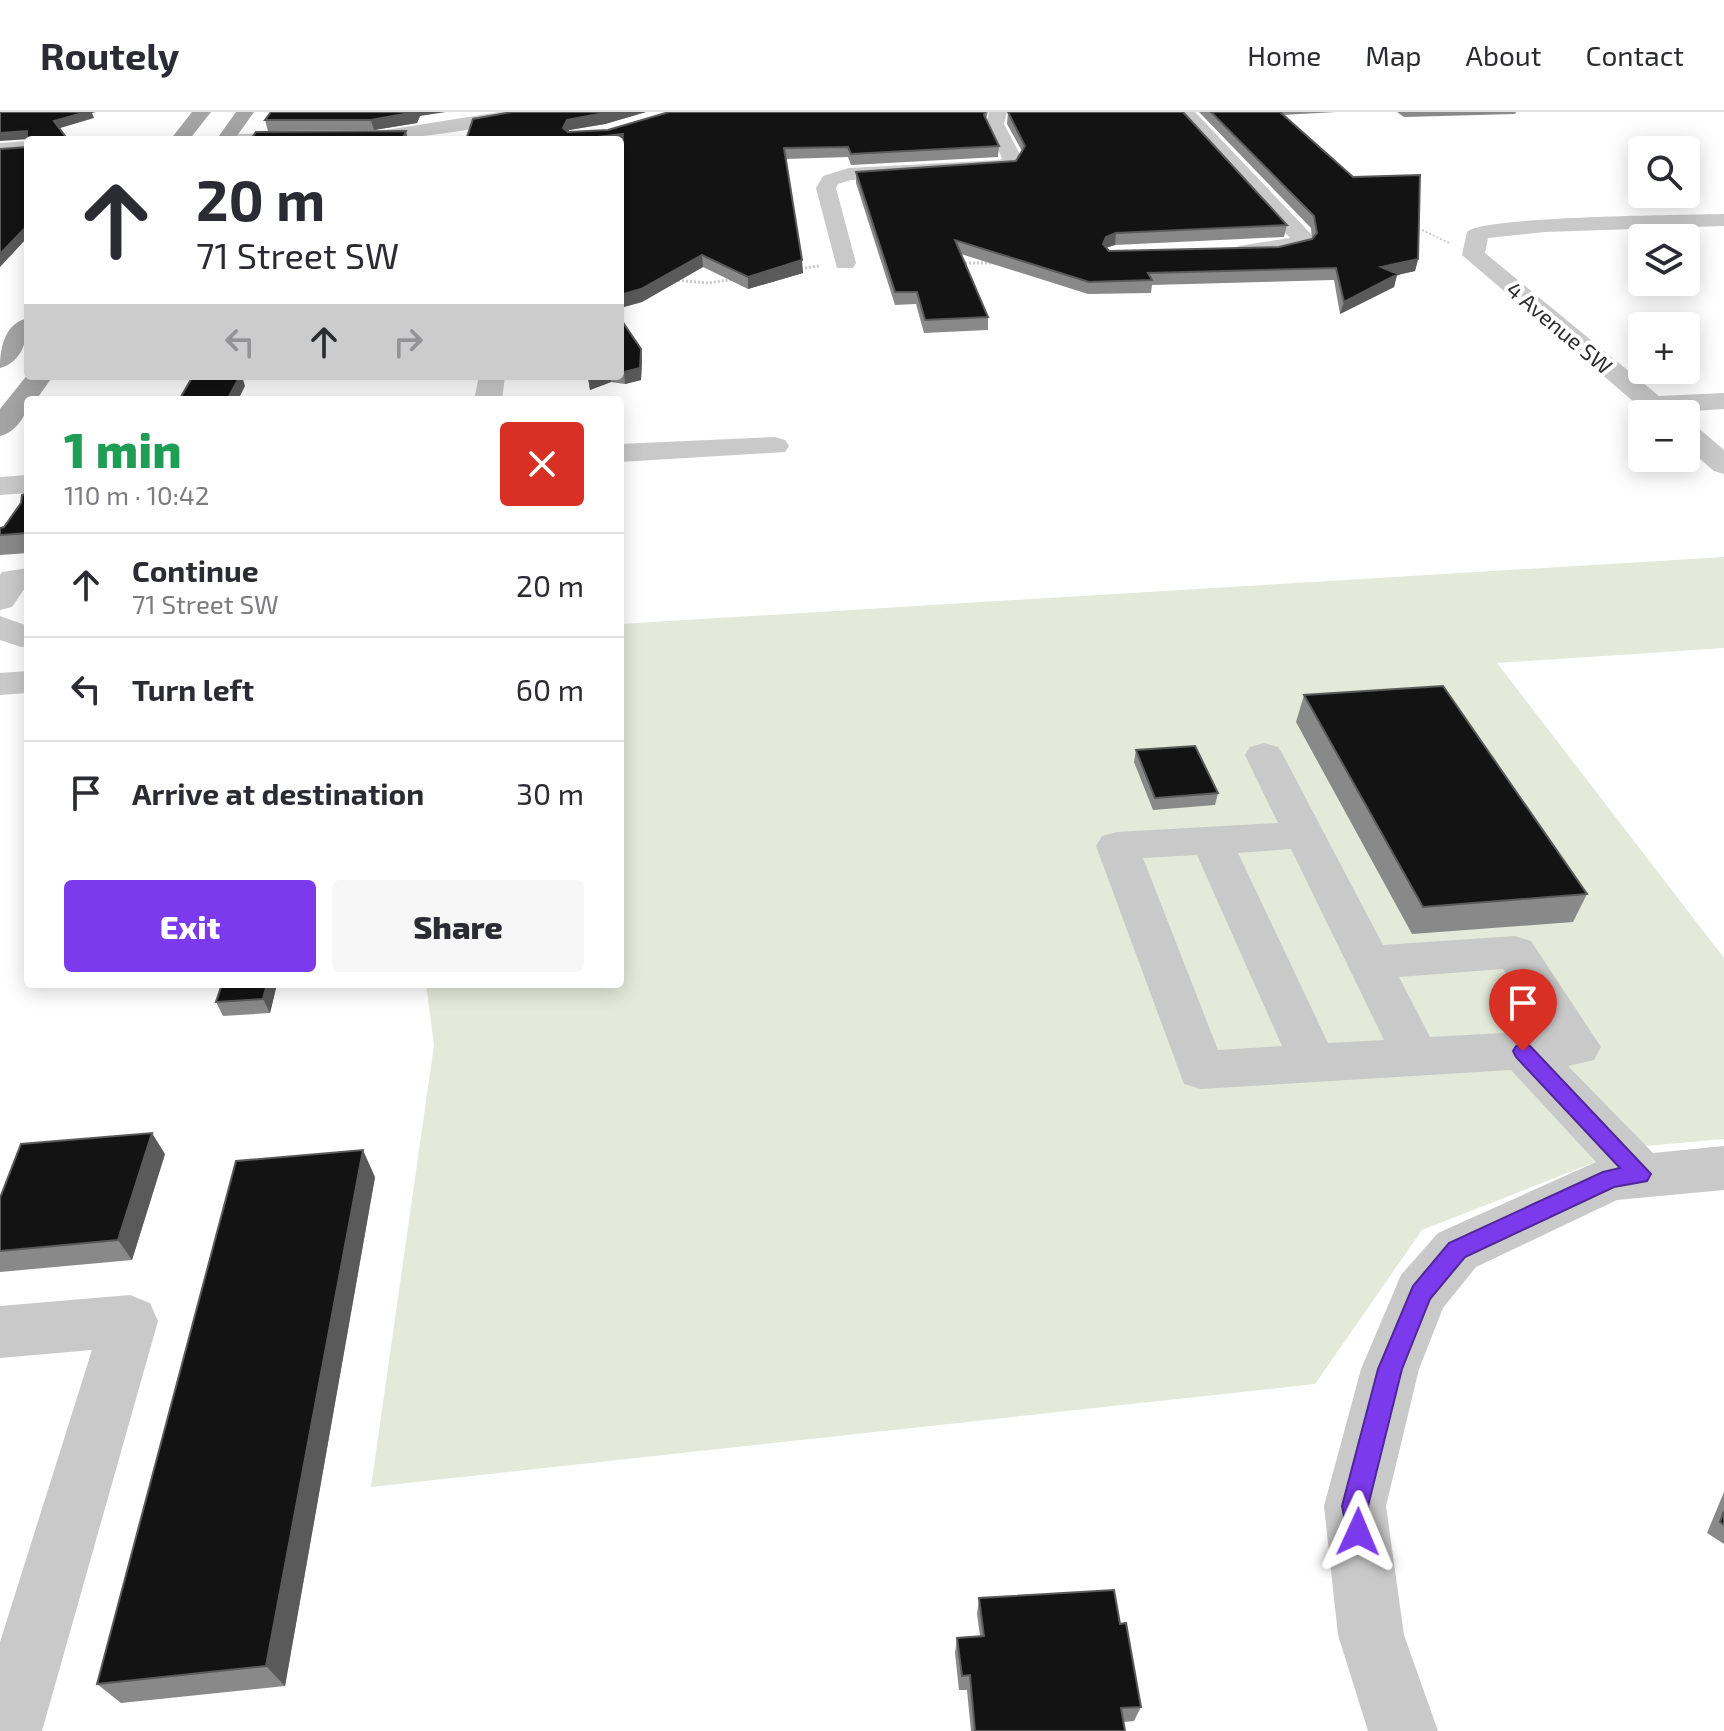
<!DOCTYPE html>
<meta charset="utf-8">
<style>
body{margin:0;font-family:"Exo 2",sans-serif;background:#f7f7f7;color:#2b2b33;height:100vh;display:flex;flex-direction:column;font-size:30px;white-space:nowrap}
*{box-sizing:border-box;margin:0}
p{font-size:26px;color:#7c7c81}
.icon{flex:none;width:44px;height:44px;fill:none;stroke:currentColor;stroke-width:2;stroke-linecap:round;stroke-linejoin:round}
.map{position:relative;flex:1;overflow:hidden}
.details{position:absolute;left:24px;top:284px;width:600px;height:592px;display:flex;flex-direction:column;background:#fff;border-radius:8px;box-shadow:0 4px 20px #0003}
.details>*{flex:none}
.hud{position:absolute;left:24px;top:24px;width:600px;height:244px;border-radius:8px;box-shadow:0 4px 20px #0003;background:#fff;color:#2b2b33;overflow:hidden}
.tools{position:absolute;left:1628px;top:24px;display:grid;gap:16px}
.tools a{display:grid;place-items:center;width:72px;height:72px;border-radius:8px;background:#fff;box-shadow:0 4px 20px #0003;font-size:40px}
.pin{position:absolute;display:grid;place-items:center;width:68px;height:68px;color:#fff;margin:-82px -34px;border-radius:50% 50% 50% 0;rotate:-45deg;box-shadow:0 0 8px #0007}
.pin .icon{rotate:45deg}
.me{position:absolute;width:88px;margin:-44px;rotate:1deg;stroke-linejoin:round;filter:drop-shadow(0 0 6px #0008)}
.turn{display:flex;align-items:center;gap:28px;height:168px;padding:0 40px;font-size:36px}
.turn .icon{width:104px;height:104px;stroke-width:2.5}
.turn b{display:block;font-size:56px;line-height:68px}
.lanes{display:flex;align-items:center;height:76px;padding:0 40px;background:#0003;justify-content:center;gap:40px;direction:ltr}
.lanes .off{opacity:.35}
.round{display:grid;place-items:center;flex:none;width:84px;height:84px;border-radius:8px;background:#f7f7f7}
.headline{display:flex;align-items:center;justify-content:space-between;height:136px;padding:0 40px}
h1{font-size:48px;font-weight:800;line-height:60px;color:#1e9e55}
.action{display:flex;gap:16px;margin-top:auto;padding:16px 40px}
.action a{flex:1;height:92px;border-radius:8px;background:#7c3aed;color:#fff;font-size:32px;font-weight:800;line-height:92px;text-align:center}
.action a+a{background:#f7f7f7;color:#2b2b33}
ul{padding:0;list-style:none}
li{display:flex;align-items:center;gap:24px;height:104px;padding:0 40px;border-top:2px solid #e1e1e2}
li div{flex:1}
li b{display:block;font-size:30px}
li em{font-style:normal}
header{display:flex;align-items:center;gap:48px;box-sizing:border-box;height:112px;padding:0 40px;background:#fff;border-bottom:2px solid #e1e1e2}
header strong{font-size:38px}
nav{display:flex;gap:44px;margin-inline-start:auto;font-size:28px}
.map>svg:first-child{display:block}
.green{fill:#e3ead9}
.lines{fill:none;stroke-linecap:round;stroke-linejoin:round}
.path-far1{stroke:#c9c9c9;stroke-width:2;stroke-dasharray:2 2;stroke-linecap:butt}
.path{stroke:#c9c9c9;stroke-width:3;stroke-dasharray:2 2;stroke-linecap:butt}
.minor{fill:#c9c9c9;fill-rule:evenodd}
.major{fill:#a4a4a4;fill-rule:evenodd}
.wall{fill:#898989}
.shaded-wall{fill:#5a5a5a}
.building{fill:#131313;stroke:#5a5a5a;stroke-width:2}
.route{fill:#7c3aed;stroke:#51269a;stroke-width:2}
.labels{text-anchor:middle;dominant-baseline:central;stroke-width:8;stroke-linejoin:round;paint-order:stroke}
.far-street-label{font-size:22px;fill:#2c2c2c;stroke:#fff}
</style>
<header>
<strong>Routely</strong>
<nav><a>Home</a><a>Map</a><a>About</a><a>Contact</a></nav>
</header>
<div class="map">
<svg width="1724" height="1619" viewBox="0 0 1724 1619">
<rect width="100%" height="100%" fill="#fff"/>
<path class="green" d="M1724,445V536L1497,551L1724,846V1027L1634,1035L1422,1118L1315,1272L371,1375L434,933L426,872H620V512Z"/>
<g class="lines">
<path class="path-far1" d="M1414,118H1422L1449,131"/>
<path class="path" d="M961,151H995
M797,157L819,154
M674,168L708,171L736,167"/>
<path class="minor" d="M500,0H535L532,4C473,19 413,28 352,28L361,22Z
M989,0H1007L1004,12L1022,46L1013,58L851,68L838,72L836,76L856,151L853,156H837L816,76L823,64L849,56L1000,48L1002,46L986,12Z
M1176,0H1195L1311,122L1314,127C1299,146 1260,149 1238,144L1235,139L1238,134L1290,126Z
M311,20L318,22L319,28H228L237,22Z
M28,29V41L0,43V31Z
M1724,102V114L1545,120L1488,126L1485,141L1659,284L1724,281V297L1648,302L1462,143L1467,120C1480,104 1690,103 1724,102Z
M479,264H505L502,288H474Z
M1686,312L1696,314L1724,338V362L1714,359L1686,335Z
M775,325L785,328L789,334L785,340L620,350V332Z
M28,363V381L0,383V365Z
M28,456V476H25L12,495L0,498V463L2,460Z
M0,504L28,514V534L21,535L0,528Z
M28,559V581L0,583V561Z
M1264,631L1278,635L1283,643L1383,833L1515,824L1531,829L1601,935L1594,948L1568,954L1653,1041L1724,1034V1078L1617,1088L1476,1155L1443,1196L1419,1257L1386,1394L1404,1523L1438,1619H1368L1338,1523L1324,1394L1361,1257L1401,1163L1438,1121L1596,1050L1511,958L1201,977L1184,972L1096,734L1102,724L1117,720L1278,711L1245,643L1250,635ZM1291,737L1384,928L1328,931L1238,741ZM1197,743L1282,934L1218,938L1143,746ZM1503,857L1541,919L1430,925L1399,865Z
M130,1183L150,1191L158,1209L42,1619H0V1530L92,1238L0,1246V1194Z"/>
<path class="major" d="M192,0H211L189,28H170Z
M236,0H254L234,28H216Z
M28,206C28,226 23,250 0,256C0,235 5,211 28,206Z
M28,262L53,264L36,288H28C28,303 15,321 0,324V297Z"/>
</g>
<path class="wall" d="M512,0H646L605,12L569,18L568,20L988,0L986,7L999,34L998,45L851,53L848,45L786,47L803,161L748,177L703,155L642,190L620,196V59L622,33L466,28Z
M1008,0L1287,113L1284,125L1115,133L1106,136L1109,139L1279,135L1312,127L1311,116L1199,0H1336L1283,3L1418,147L1415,159L1397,163L1394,175L1340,202L1334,168L1152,173L1151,181L1088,182L961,142L988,205V218L924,221L916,192L895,193L856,71V60L1016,49L1022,39L1007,12Z
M1397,0H1516L1515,2L1404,5Z
M420,4L417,11L374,18L268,19L265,8Z
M620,206L641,237L642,249L641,268L625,272L611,270L590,278L588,264H620Z
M28,381V441L0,443V416L4,415Z
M1304,583L1587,782L1573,810L1412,822L1296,610Z
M1136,638L1218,681L1215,693L1153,698L1134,650Z
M277,872L270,901L223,904L216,890Z
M165,1042L132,1148L0,1160V1086Z
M375,1065L285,1574L121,1591L97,1572Z
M1724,1380V1432L1707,1421Z
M979,1486L1120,1512L1141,1595L1134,1609L1123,1610L1125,1619H971L967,1578H959L955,1541L957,1526L980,1524L977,1502Z"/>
<path class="shaded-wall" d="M83,0H96L92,1L94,6L57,17L54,9Z
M415,0H446L420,4L417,11L374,18L371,8Z
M610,0H646L605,12L569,18L564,27L563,16L567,8Z
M27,19L30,27L0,29V21Z
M406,19L408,28H402Z
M623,22L624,33H620V28H572Z
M28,113V125L0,155V142Z
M1116,121L1115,133L1104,136L1103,132L1106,125Z
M702,143L703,155L642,190L620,196V183Z
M1418,147L1415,159L1397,163L1394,175L1340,202L1344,190L1381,155Z
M802,148L803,161L748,177V165Z
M641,237L642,249L641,268L625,272L624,260Z
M240,264H242L245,274L238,288H227Z
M594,264H610L611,270L590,278L588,266Z
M267,872H277L270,901L263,887Z
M152,1021L165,1042L132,1148L118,1128Z
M363,1038L375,1065L285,1574L266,1554Z"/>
<path class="building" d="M0,0H86L54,9L68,28H28V113L0,142V37L27,35V19L0,21Z
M271,0H415L371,8H265Z
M512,0H610L567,8L563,16L568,20L608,18L669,0H985L984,3L999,34L851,42L848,35L784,36L802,148L748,165L702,143L641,177L620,183V59L623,22L572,28H466L473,7Z
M1008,0H1183L1287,113L1116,121L1106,125L1103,132L1109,139L1279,135L1312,127L1317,121L1314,104L1211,0H1280L1353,65L1420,63L1418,147L1381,155L1398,162L1344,190L1336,156L1148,161L1152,168L1089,170L955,128L988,205L925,208L917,180H895L856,60L1016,49L1025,34Z
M406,19L402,28H250L256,20Z
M620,206L641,237L640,256L624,260H620Z
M193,264H240L227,288H179Z
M28,381V421L0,423V416L4,415L21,391L22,383Z
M1443,574L1587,782L1423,795L1304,583Z
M1195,634L1218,681L1155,686L1136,638Z
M222,872H267L263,887L216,890Z
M152,1021L118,1128L0,1139V1086L21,1032Z
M363,1038L266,1554L97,1572L236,1049Z
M1724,1399V1413L1720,1410Z
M1114,1478L1120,1512L1126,1511L1141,1595L1121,1596L1125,1619H975L970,1563L962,1564L957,1526L984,1524L979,1486Z"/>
<path class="route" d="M1523,932L1530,934L1651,1062L1647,1069L1614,1075L1465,1145L1430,1187L1402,1257L1368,1394L1372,1420L1368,1429L1358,1433L1349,1429L1342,1394L1378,1257L1413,1174L1449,1131L1603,1060L1620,1056L1516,945L1513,939L1516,934Z"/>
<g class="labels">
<g class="far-street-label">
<text transform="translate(1560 215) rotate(40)">4 Avenue SW</text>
</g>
</g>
</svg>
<div class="tools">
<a><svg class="icon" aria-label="search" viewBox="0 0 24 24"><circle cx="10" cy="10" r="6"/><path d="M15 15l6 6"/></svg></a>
<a><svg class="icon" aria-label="layers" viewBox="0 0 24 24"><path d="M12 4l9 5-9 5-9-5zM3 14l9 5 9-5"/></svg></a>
<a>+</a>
<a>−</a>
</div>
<div class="pin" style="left:1523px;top:939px;background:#d93025"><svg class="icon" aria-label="arrive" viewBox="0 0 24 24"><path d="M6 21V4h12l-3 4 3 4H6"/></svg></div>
<svg class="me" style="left:1358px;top:1420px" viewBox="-20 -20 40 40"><path d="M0-17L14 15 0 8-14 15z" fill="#7c3aed" stroke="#fff" stroke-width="4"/></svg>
<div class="hud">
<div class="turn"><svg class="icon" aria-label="ahead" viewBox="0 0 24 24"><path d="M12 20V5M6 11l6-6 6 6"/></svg><div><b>20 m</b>71 Street SW</div></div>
<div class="lanes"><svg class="icon off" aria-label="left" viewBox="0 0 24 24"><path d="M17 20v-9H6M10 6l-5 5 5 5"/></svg><svg class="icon" aria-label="ahead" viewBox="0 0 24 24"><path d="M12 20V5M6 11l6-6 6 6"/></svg><svg class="icon off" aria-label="right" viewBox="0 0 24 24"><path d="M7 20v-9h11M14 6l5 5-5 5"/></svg></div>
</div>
<section class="details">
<div class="headline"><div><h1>1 min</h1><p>110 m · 10:42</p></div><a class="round" style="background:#d93025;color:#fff"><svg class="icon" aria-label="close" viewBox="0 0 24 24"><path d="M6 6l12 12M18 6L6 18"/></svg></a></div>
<ul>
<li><svg class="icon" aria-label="ahead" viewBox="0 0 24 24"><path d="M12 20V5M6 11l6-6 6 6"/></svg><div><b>Continue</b><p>71 Street SW</p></div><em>20 m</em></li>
<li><svg class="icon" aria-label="left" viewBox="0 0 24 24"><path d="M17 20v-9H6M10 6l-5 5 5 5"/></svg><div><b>Turn left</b></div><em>60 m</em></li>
<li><svg class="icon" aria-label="arrive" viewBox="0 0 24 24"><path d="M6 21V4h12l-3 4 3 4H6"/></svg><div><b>Arrive at destination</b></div><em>30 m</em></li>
</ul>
<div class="action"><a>Exit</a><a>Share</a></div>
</section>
</div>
